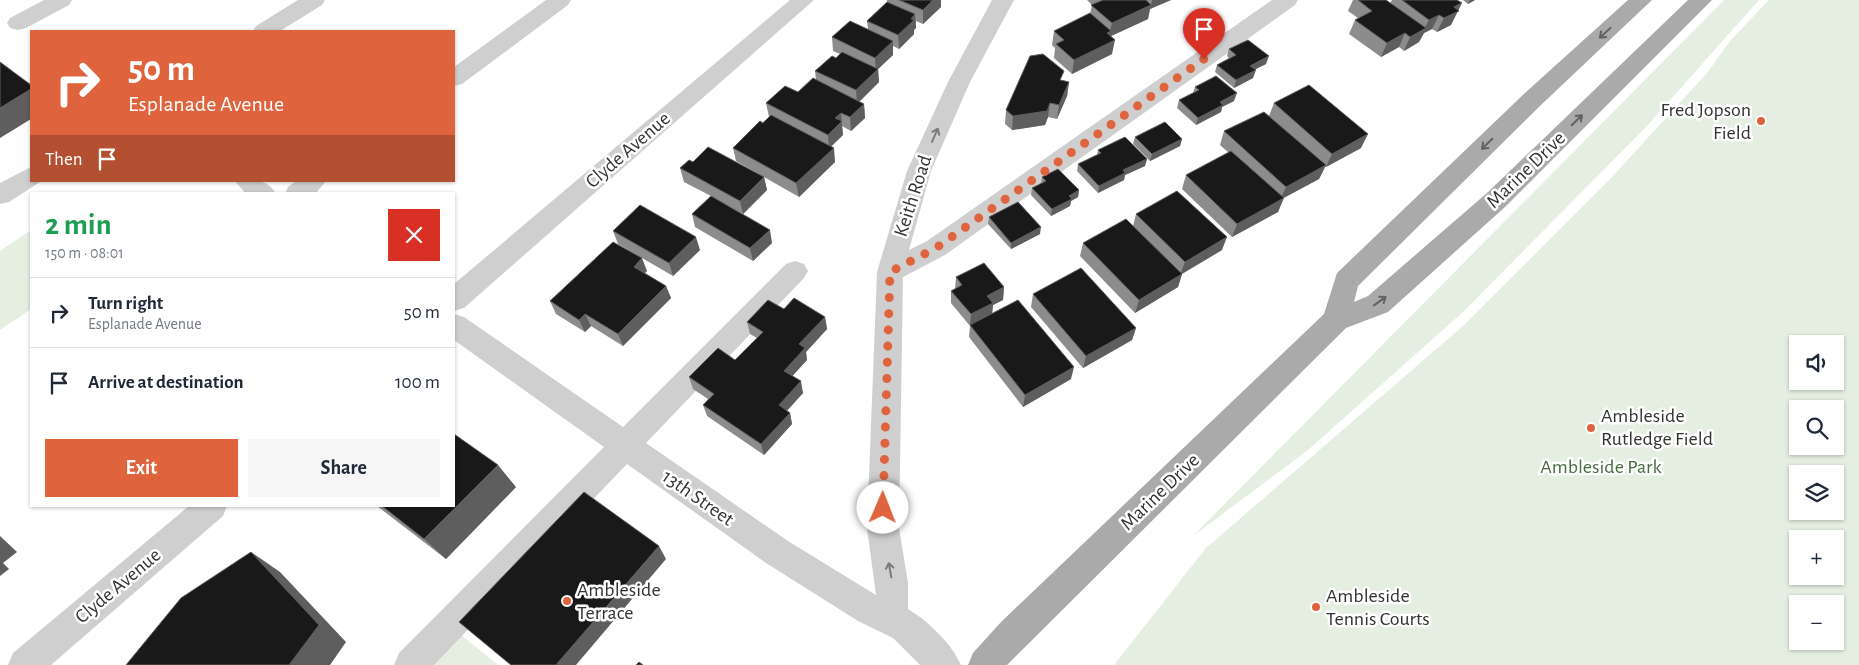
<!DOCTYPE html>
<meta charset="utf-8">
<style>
body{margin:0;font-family:"Alegreya Sans",sans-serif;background:#f6f6f7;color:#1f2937;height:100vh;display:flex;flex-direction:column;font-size:19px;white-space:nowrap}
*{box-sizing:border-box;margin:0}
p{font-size:16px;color:#747a83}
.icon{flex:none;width:28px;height:28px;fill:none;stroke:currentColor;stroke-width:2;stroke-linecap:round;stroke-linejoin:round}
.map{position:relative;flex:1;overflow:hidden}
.side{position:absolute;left:30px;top:192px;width:425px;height:315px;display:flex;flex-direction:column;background:#fff;border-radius:0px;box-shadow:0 1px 4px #0004}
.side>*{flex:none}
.top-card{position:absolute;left:30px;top:30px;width:425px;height:152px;border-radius:0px;box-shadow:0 1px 4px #0004;background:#df643e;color:#fff;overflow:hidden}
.tools{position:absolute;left:1789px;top:335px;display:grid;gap:10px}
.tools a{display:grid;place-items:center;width:55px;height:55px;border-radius:0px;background:#fff;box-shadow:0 1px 4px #0004;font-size:25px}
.pin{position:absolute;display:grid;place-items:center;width:42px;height:42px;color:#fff;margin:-51px -21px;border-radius:50% 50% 50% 0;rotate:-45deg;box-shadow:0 0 5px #0007}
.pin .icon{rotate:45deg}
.me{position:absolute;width:55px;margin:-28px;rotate:1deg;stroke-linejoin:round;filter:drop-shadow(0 0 4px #0008)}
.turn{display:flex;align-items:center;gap:18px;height:105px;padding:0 15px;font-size:22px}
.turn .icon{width:65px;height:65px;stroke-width:2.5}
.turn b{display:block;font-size:35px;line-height:42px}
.then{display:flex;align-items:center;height:48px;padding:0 15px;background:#0003;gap:10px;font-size:19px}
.round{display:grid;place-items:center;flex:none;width:52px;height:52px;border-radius:0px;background:#f6f6f7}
.head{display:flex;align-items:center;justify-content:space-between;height:85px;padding:0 15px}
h1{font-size:30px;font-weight:600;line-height:38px;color:#1e9e55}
.primary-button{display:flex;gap:10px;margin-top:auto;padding:10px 15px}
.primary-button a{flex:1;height:58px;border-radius:0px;background:#df643e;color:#fff;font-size:20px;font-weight:600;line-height:58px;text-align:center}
.primary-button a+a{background:#f6f6f7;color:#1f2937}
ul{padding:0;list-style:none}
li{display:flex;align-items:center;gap:15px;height:70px;padding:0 15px;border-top:1px solid #e0e1e3}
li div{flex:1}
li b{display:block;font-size:19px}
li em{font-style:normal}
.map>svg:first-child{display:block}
.green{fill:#e4eee1;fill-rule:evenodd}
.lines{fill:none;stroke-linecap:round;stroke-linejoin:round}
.minor{fill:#cfcfcf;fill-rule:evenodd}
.major{fill:#aaa;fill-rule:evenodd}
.wall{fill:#8c8c8c}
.shaded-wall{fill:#5e5e5e}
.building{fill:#191919;stroke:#5e5e5e}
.oneway{stroke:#626262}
.oneway2{stroke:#797979}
.route{stroke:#df643e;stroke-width:9;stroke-dasharray:0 16.2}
.poi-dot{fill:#df643e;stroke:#fff;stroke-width:2}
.labels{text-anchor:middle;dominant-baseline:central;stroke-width:5;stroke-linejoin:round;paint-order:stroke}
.poi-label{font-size:20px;fill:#323232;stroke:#fff;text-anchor:start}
.street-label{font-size:20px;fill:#323232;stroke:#fff}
.park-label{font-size:20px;fill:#476d40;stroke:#fff}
</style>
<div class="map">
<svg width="1859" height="665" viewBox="0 0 1859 665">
<rect width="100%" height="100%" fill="#fff"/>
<path class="green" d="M1724,0H1759L1647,126L1463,312L1308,450L1193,536Z
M1769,0H1859V665H1114L1206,548L1463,326L1612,177L1707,73L1730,41ZM1798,344H1835V381H1798ZM1798,409H1835V446H1798ZM1798,474H1835V511H1798ZM1798,539H1835V576H1798ZM1798,604H1835V641H1798Z
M31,230V309L0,330V251Z
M459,633L498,665H429Z"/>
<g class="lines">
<path class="minor" d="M44,0H72L69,5L26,28L18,30L10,28L7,23L10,18Z
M298,0H325L322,5L280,31H253L256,26Z
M546,0H571L568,5L462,84L454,86V67Z
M790,0H814L464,308L454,311V284Z
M992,0H1014L970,82L931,171L909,250L927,241L1272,0H1298L1295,5L945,255L903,277L899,528L908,583V609C928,621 952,644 961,665H920L893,638L858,621L766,563L627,464L434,665H394L399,653L604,447L454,340V314L464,317L623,427L786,264L795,261L804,264L808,271L804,278L646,443L788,541L876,595L867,528L877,272L907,171L948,82Z
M31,167V181L40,182L9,202L0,204V183Z
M235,181C251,181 267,177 276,194H246Z
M296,181H326L315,194H285L288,187Z
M189,506H227L223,516L51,665H8L13,653Z"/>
<path class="major" d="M1628,0H1652L1542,104L1358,286L1354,302L1368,296L1487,193L1688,0H1712L1505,207L1388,312L1346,328L1007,665H968L973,653L1001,622L1324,314L1337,273L1526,92Z"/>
</g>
<path class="wall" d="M887,0H941V7L923,24L916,21V28L914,30V34L899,49L893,46V55L878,69L879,82L859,102L864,104L865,118L851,131L842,126L843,135L831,147L835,162L799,197L764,177L767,190L743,214L714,198L772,243L753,261L695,227L692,214L711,196L684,182L680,168L693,162L759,174L736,161L733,148L769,117L766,103L798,92L816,80L815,71L836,58L840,54L833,51L832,37L868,29L867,21L887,2Z
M1087,0H1171L1150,9L1148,19L1111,36L1112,54L1072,74L1054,58L1055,48L1052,45L1054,31L1090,14L1092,5Z
M1353,0H1386L1390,3L1392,0H1457L1458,10L1451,25L1437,32L1432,29L1424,33L1419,42L1404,51L1399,47L1381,57L1349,34L1355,20L1358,18L1348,11Z
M1463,0H1475L1468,4Z
M1229,49L1266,64L1255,69L1253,78L1234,88L1215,72L1217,65L1229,58L1227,56Z
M1063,80L1069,82L1067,96L1057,119L1048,117L1045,125L1012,130L1005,124L1006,110Z
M1195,87L1234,101L1222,107L1221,112L1196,125L1177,108L1179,100L1193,93Z
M1274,103L1361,148L1326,167H1325L1319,179L1283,198L1278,212L1232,237L1182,189L1186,175L1229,153L1220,145L1224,131L1269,116Z
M1135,137L1182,139L1180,146L1150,161L1133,144Z
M1098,150L1147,159L1145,166L1125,175L1124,180L1098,193L1077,171L1078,164L1097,155Z
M1042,177L1079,190L1078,197L1071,201L1070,206L1051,216L1031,195L1032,188L1041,184Z
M1136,214L1222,250L1182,274L1178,287L1135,313L1080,256L1083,243L1133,226Z
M989,217L1040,234L1011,249L988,224Z
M613,231L700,250L673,276L618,244Z
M647,271L645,273L666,286L671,298L623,346L591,326L585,332L556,314L550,301Z
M956,277L1004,287L1003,300L993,305L992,313L1071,379L1023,407L969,337L970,326L951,303V291L955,289Z
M1033,294L1136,328L1132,340L1083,368L1031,307Z
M784,309L825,317L827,329L806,352L807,360L792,376L803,393L787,411L790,413L792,424L764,455L707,416L703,405L708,399L693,389L689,377L735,360L757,338L750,334L747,322Z
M516,487L446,559L377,506H454Z"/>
<path class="shaded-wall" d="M933,0H941V7L923,24V10Z
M1152,0H1171L1150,9L1148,19L1109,37L1115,40L1112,54L1072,74L1074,60L1107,33L1110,31L1112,23L1151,5Z
M1470,0H1475L1468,4Z
M1462,3L1451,25L1437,32L1444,18L1454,7Z
M915,14L916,28L914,30V34L899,49L898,35Z
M1439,15L1432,29L1424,33L1419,42L1404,51L1410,37L1424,29L1429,20Z
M1405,33L1399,47L1381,57L1387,43Z
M893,41V55L878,69L879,82L857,104L856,90L876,71L875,58Z
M1269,56L1266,64L1248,73L1250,66Z
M1256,70L1253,78L1234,88L1236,80Z
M1069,82L1067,96L1057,119L1059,105Z
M31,89V119L0,138V108Z
M1237,93L1234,101L1222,107L1221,112L1196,125L1198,118L1220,102Z
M1050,103L1048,117L1045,125L1012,130L1013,116Z
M864,104L865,118L851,131L850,117Z
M841,113L843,135L829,148L828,135L835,118Z
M1368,134L1361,148L1326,167L1332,154Z
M1182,139L1180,146L1150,161L1152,154Z
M834,148L835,162L799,197L796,183Z
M1147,159L1145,166L1125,175L1124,180L1098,193L1099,186L1123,170Z
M1326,165L1319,179L1280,200L1286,187Z
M764,177L767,190L743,214L740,201Z
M1079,190L1078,197L1071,201L1070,206L1051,216L1052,209L1069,196Z
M1284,198L1278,212L1232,237L1237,224Z
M1041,227L1040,234L1011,249V243Z
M770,230L772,243L753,261L750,248Z
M696,237L700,250L673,276L669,263Z
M1227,237L1222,250L1180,275L1185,262Z
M642,258L647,271L639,279L634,267Z
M1182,274L1178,287L1135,313L1139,300Z
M666,286L671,298L623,346L618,334Z
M1004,287L1003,300L993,305L992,315L970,325L971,314L987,296Z
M585,314L591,326L585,332L579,320Z
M825,317L827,329L806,352L807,360L787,382L784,371L799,344Z
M1136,328L1132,340L1083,368L1086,356Z
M1074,367L1071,379L1023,407L1025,395Z
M801,381L803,393L781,417L779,405Z
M790,413L792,424L764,455L761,444Z
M498,465L516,487L446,559L424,539Z
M0,536L17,552L3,563L9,569L0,576Z
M659,546L666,559L576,665H556Z
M251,552L280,572L346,642L330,665H289Z"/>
<path class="building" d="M899,0H933L923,10Z
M1103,0H1146L1151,5L1112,23L1091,5Z
M1358,0H1386L1426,28L1410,37L1405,33L1387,43L1355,20L1372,11Z
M1402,0H1457L1462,3L1454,7L1459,11L1444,18L1439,15L1429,20Z
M887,2L915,14L911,19L914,20L898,35L867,21Z
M1090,13L1111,31L1107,33L1115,40L1074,60L1056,44L1064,40L1054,31Z
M850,21L893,41L875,58L832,37Z
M1248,40L1269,56L1250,66L1256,70L1236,80L1217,65L1236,55L1229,49Z
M842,52L878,69L856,90L815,71L832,56L836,58Z
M1043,54L1064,71L1060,80L1069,82L1059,105L1050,103L1047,111L1013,116L1006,110L1030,56Z
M0,62L31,85V89L0,108Z
M1216,76L1237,93L1220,102L1223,105L1198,118L1179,100L1199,90L1195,87Z
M813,78L864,104L850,117L841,113L835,118L842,121L828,135L766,103L785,86L798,92Z
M1309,85L1368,134L1332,154L1274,103Z
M1264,112L1326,165L1286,187L1224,131Z
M771,115L834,148L796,183L733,148L760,121L763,123Z
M1165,122L1182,139L1152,154L1135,137Z
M1125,137L1147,159L1123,170L1125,173L1099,186L1078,164L1101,153L1098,150Z
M708,147L764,177L740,201L680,168L689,160L693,162Z
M1231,151L1284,198L1237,224L1186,175Z
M1058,169L1079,190L1069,196L1072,199L1052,209L1032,188L1046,181L1042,177Z
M1177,191L1227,237L1185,262L1136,214Z
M711,196L770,230L750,248L692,214Z
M1018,202L1041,227L1011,243L989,217Z
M640,205L696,237L669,263L613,231Z
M1126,219L1182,274L1139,300L1083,243Z
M613,242L642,258L634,267L666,286L618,334L585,314L579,320L550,301Z
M984,263L1004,287L987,296L993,303L971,314L951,291L962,285L956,277Z
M1081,268L1136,328L1086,356L1033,294Z
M794,298L825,317L799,344L805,348L784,371L801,381L779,405L790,413L761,444L703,405L714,394L689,377L718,348L735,360L763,332L747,322L768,300L784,309Z
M1018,300L1074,367L1025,395L970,325Z
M454,434L498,465L424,539L382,506H454Z
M584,492L659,546L556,665H511L459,622Z
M251,552L319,625L289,665H126L181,598Z
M639,662L643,665H636Z"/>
<defs><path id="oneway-shaft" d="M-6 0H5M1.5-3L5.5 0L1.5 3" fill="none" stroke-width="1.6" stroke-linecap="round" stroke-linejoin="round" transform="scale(1.25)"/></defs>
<g class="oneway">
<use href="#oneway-shaft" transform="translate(1605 33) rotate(137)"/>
<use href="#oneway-shaft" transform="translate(1577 120) rotate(-44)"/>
<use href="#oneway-shaft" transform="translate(1487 144) rotate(136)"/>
<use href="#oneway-shaft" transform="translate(1380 301) rotate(-36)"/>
</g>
<g class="oneway2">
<use href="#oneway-shaft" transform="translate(935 135) rotate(-66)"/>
<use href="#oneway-shaft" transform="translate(890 570) rotate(-100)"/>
</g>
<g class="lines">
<path class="route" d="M883,508L890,272L936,248L1204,59"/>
</g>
<g class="poi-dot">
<circle cx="1761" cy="121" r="5"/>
<circle cx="1591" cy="428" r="5"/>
<circle cx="567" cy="601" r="5"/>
<circle cx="1316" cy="607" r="5"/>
</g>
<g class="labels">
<g class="poi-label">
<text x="1751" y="110" text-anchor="end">Fred Jopson<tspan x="1751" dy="23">Field</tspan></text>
<text x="1601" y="416">Ambleside<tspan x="1601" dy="23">Rutledge Field</tspan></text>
<text x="577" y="590">Ambleside<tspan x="577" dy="23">Terrace</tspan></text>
<text x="1326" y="596">Ambleside<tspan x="1326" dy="23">Tennis Courts</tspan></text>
</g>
<g class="street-label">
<text transform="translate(628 150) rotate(-41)">Clyde Avenue</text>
<text transform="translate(1526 170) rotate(-44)">Marine Drive</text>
<text transform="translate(913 196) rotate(-72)">Keith Road</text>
<text transform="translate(1160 492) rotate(-44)">Marine Drive</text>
<text transform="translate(698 498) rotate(35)">13th Street</text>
<text transform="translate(118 586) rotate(-40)">Clyde Avenue</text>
</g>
<g class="park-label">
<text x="1601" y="467">Ambleside Park</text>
</g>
</g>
</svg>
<div class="tools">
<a><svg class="icon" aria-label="sound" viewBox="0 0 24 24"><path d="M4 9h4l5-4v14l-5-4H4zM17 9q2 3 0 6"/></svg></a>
<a><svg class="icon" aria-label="search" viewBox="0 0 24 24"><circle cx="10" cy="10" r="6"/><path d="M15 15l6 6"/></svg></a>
<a><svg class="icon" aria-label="layers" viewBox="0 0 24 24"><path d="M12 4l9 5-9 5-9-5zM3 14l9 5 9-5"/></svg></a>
<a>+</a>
<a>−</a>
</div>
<div class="pin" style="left:1204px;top:59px;background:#d93025"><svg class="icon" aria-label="arrive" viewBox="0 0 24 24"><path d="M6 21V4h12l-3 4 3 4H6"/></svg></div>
<svg class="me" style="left:883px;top:508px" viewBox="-20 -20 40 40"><circle r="19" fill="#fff"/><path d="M0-13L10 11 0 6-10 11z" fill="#df643e"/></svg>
<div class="top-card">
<div class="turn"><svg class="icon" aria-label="right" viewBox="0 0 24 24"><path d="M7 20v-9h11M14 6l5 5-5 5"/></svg><div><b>50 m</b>Esplanade Avenue</div></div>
<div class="then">Then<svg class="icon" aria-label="arrive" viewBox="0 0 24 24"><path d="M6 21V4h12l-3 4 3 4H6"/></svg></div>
</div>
<section class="side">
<div class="head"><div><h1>2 min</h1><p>150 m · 08:01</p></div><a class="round" style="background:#d93025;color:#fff"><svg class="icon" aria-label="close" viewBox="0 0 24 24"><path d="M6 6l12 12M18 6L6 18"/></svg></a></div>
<ul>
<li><svg class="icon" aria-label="right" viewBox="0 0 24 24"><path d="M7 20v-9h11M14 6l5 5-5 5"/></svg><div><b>Turn right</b><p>Esplanade Avenue</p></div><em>50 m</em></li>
<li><svg class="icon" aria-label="arrive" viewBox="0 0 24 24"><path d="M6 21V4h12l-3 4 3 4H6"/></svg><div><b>Arrive at destination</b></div><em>100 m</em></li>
</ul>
<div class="primary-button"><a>Exit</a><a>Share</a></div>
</section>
</div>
